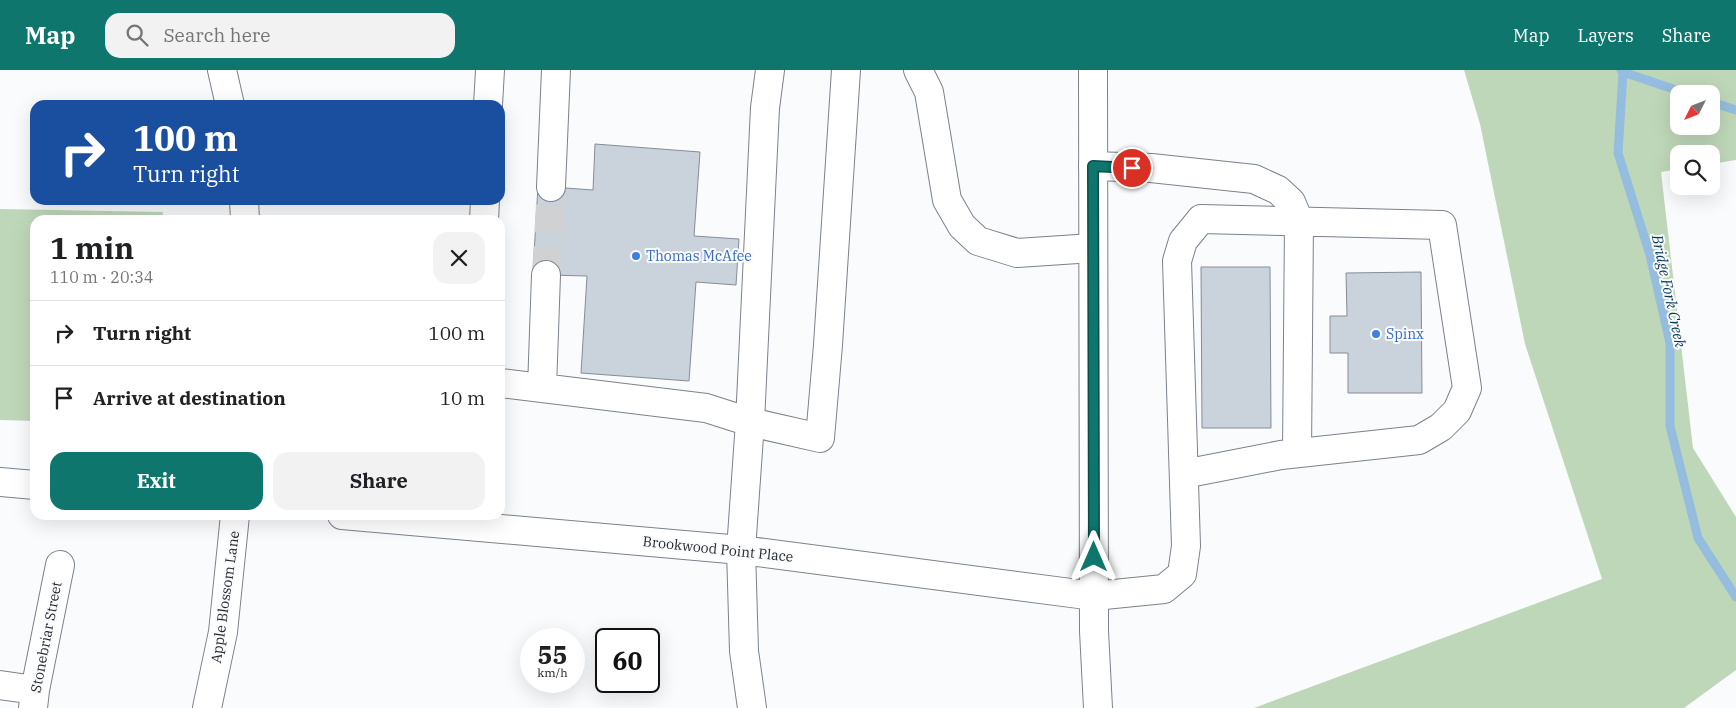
<!DOCTYPE html>
<meta charset="utf-8">
<style>
body{margin:0;font-family:"IBM Plex Serif",serif;background:#f2f2f2;color:#202124;height:100vh;display:flex;flex-direction:column;font-size:19px;white-space:nowrap}
*{box-sizing:border-box;margin:0}
p{font-size:16px;color:#757577}
.icon{flex:none;width:28px;height:28px;fill:none;stroke:currentColor;stroke-width:2;stroke-linecap:round;stroke-linejoin:round}
.map{position:relative;flex:1;overflow:hidden}
.details{position:absolute;left:30px;top:145px;width:475px;height:305px;display:flex;flex-direction:column;background:#fff;border-radius:15px;box-shadow:0 5px 20px #0002}
.details>*{flex:none}
.top-card{position:absolute;left:30px;top:30px;width:475px;height:105px;border-radius:15px;box-shadow:0 5px 20px #0002;background:#1a4fa0;color:#fff;overflow:hidden}
.needle{width:32px;rotate:228deg}
.controls{position:absolute;left:1670px;top:15px;display:grid;gap:10px}
.controls a{display:grid;place-items:center;width:50px;height:50px;border-radius:10px;background:#fff;box-shadow:0 5px 20px #0002;font-size:25px}
.speed{position:absolute;left:520px;top:558px;display:flex;gap:10px;font-size:25px;font-weight:700;text-align:center}
.speed>*{display:grid;place-content:center;width:65px;height:65px;border-radius:50%;background:#fff;box-shadow:0 5px 20px #0002;line-height:1}
.speed small{font-size:12px;font-weight:400}
.speed .limit{border:2px solid #111;border-radius:8px;background:#fff;color:#111}
.pin{position:absolute;display:grid;place-items:center;width:42px;height:42px;color:#fff;margin:-21px;border:2px solid #fff;border-radius:50%;box-shadow:0 1px 5px #0007}
.me{position:absolute;width:55px;margin:-28px;rotate:0deg;stroke-linejoin:round;filter:drop-shadow(0 0 4px #0008)}
.turn{display:flex;align-items:center;gap:18px;height:105px;padding:0 20px;font-size:22px}
.turn .icon{width:65px;height:65px;stroke-width:2.5}
.turn b{display:block;font-size:35px;line-height:42px}
.round{display:grid;place-items:center;flex:none;width:52px;height:52px;border-radius:15px;background:#f2f2f2}
.overview{display:flex;align-items:center;justify-content:space-between;height:85px;padding:0 20px}
h1{font-size:30px;font-weight:700;line-height:38px}
.primary-button{display:flex;gap:10px;margin-top:auto;padding:10px 20px}
.primary-button a{flex:1;height:58px;border-radius:15px;background:#0f766e;color:#fff;font-size:20px;font-weight:700;line-height:58px;text-align:center}
.primary-button a+a{background:#f2f2f2;color:#202124}
ul{padding:0;list-style:none}
li{display:flex;align-items:center;gap:15px;height:65px;padding:0 20px;border-top:1px solid #e0e0e0}
li div{flex:1}
li b{display:block;font-size:19px}
li em{font-style:normal}
header{display:flex;align-items:center;gap:30px;box-sizing:border-box;height:70px;padding:0 25px;background:#0f766e;color:#fff}
header strong{font-size:24px}
nav{display:flex;gap:28px;margin-inline-start:auto;font-size:18px}
.search{width:350px;height:45px;background:#f2f2f2;display:flex;align-items:center;gap:12px;box-sizing:border-box;padding:0 18px;border-radius:15px;color:#757577;font-size:19px}
.map>svg:first-child{display:block}
.green{fill:#bfd7b9;fill-rule:evenodd}
.lines{fill:none;stroke-linecap:round;stroke-linejoin:round}
.stream{stroke:#95bddf;stroke-width:9}
.building{fill:#cad2dc;stroke:#858d96}
.minor-tunnel{stroke:#d0d1d3;stroke-width:28;stroke-dasharray:28 14;stroke-linecap:butt}
.minor-casing{stroke:#7b828b;stroke-width:30}
.major-casing{stroke:#7b828b;stroke-width:30}
.minor{stroke:#fff;stroke-width:28}
.major{stroke:#fff;stroke-width:28}
.route-casing{stroke:#0a4d48;stroke-width:12}
.route{stroke:#0f766e;stroke-width:9}
.shop-dot{fill:#3f7fe0;stroke:#fafbfd;stroke-width:2}
.labels{text-anchor:middle;dominant-baseline:central;stroke-width:4;stroke-linejoin:round;paint-order:stroke}
.shop-label{font-size:14px;fill:#366cbe;stroke:#fafbfd;text-anchor:start}
.street-label{font-size:14px;fill:#272a2d;stroke:#fafbfd}
.water-label{font-size:15px;font-style:italic;fill:#0a395b;stroke:#fafbfd}
</style>
<header>
<strong>Map</strong>
<div class="search"><svg class="icon" aria-label="search" viewBox="0 0 24 24"><circle cx="10" cy="10" r="6"/><path d="M15 15l6 6"/></svg>Search here</div>
<nav><a>Map</a><a>Layers</a><a>Share</a></nav>
</header>
<div class="map">
<svg width="1736" height="638" viewBox="0 0 1736 638">
<rect width="100%" height="100%" fill="#fafbfd"/>
<path class="green" d="M1464,0H1736V90L1711,94V84H1679V99L1661,102L1693,378L1736,447V600L1684,638H1254L1602,509L1525,274L1480,54ZM1679,24H1711V56H1679Z
M0,139L163,142L162,150H35V351L0,350Z"/>
<g class="lines">
<path class="stream" d="M1621,0L1623,2L1618,83L1650,185L1670,273V356L1698,468L1736,527
M1623,2L1688,24
M1711,32L1736,40"/>
</g>
<path class="building" d="M595,74L700,82L694,166L739,169L736,215L696,212L689,311L581,303L587,206L546,205L533,202L538,116L593,120Z
M1201,197H1270L1271,358H1202Z
M1421,202L1422,323H1348V283H1330V246H1347L1346,203Z"/>
<g class="lines">
<path class="minor-tunnel" d="M546,205L551,117"/>
<defs>
<path id="minor" d="M222,0L230,35
M918,0L929,22L947,130L962,156L978,171L1017,183L1093,178
M488,35L490,0
M1093,96L1151,98L1254,109L1278,120L1291,132L1299,151L1297,383
M551,117L556,0
M244,130L245,150
M484,150L485,130
M500,313L706,338L750,352L820,368L828,275L846,0
M542,318L546,205
M0,412L35,415
M342,445L741,480L1094,526L1164,519L1182,504L1186,476L1177,191L1183,171L1201,149L1442,155L1467,318L1457,341L1441,357L1419,370L1281,385L1184,404
M0,615L35,620
M33,638L35,620L60,495
M207,638L223,562L235,445
M752,638L744,581L741,480L750,352L765,38L770,0"/>
<path id="major" d="M1093,0L1094,561L1098,638"/>
</defs>
<use href="#minor" class="minor-casing"/>
<use href="#major" class="major-casing"/>
<use href="#minor" class="minor"/>
<use href="#major" class="major"/>
</g>
<g class="lines">
<defs>
<path id="route" d="M1094,487L1093,96L1132,98"/>
</defs>
<use href="#route" class="route-casing"/>
<use href="#route" class="route"/>
</g>
<g class="shop-dot">
<circle cx="636" cy="186" r="5"/>
<circle cx="1376" cy="264" r="5"/>
</g>
<g class="labels">
<g class="shop-label">
<text x="646" y="186">Thomas McAfee</text>
<text x="1386" y="264">Spinx</text>
</g>
<g class="street-label">
<text transform="translate(718 479) rotate(6)">Brookwood Point Place</text>
<text transform="translate(225 527) rotate(-82)">Apple Blossom Lane</text>
<text transform="translate(46 567) rotate(-79)">Stonebriar Street</text>
</g>
<g class="water-label">
<text transform="translate(1669 221) rotate(78)">Bridge Fork Creek</text>
</g>
</g>
</svg>
<div class="controls">
<a><svg class="needle" viewBox="-14 -14 28 28"><path d="M0-13l5 13h-10z" fill="#e53935"/><path d="M0 13l5-13h-10z" fill="#757577"/></svg></a>
<a><svg class="icon" aria-label="search" viewBox="0 0 24 24"><circle cx="10" cy="10" r="6"/><path d="M15 15l6 6"/></svg></a>
</div>
<div class="speed"><div>55<small>km/h</small></div><div class="limit">60</div></div>
<div class="pin" style="left:1132px;top:98px;background:#d93025"><svg class="icon" aria-label="arrive" viewBox="0 0 24 24"><path d="M6 21V4h12l-3 4 3 4H6"/></svg></div>
<svg class="me" style="left:1094px;top:487px" viewBox="-20 -20 40 40"><path d="M0-17L14 15 0 8-14 15z" fill="#0f766e" stroke="#fff" stroke-width="4"/></svg>
<div class="top-card">
<div class="turn"><svg class="icon" aria-label="right" viewBox="0 0 24 24"><path d="M7 20v-9h11M14 6l5 5-5 5"/></svg><div><b>100 m</b>Turn right</div></div>
</div>
<section class="details">
<div class="overview"><div><h1>1 min</h1><p>110 m · 20:34</p></div><a class="round"><svg class="icon" aria-label="close" viewBox="0 0 24 24"><path d="M6 6l12 12M18 6L6 18"/></svg></a></div>
<ul>
<li><svg class="icon" aria-label="right" viewBox="0 0 24 24"><path d="M7 20v-9h11M14 6l5 5-5 5"/></svg><div><b>Turn right</b></div><em>100 m</em></li>
<li><svg class="icon" aria-label="arrive" viewBox="0 0 24 24"><path d="M6 21V4h12l-3 4 3 4H6"/></svg><div><b>Arrive at destination</b></div><em>10 m</em></li>
</ul>
<div class="primary-button"><a>Exit</a><a>Share</a></div>
</section>
</div>
